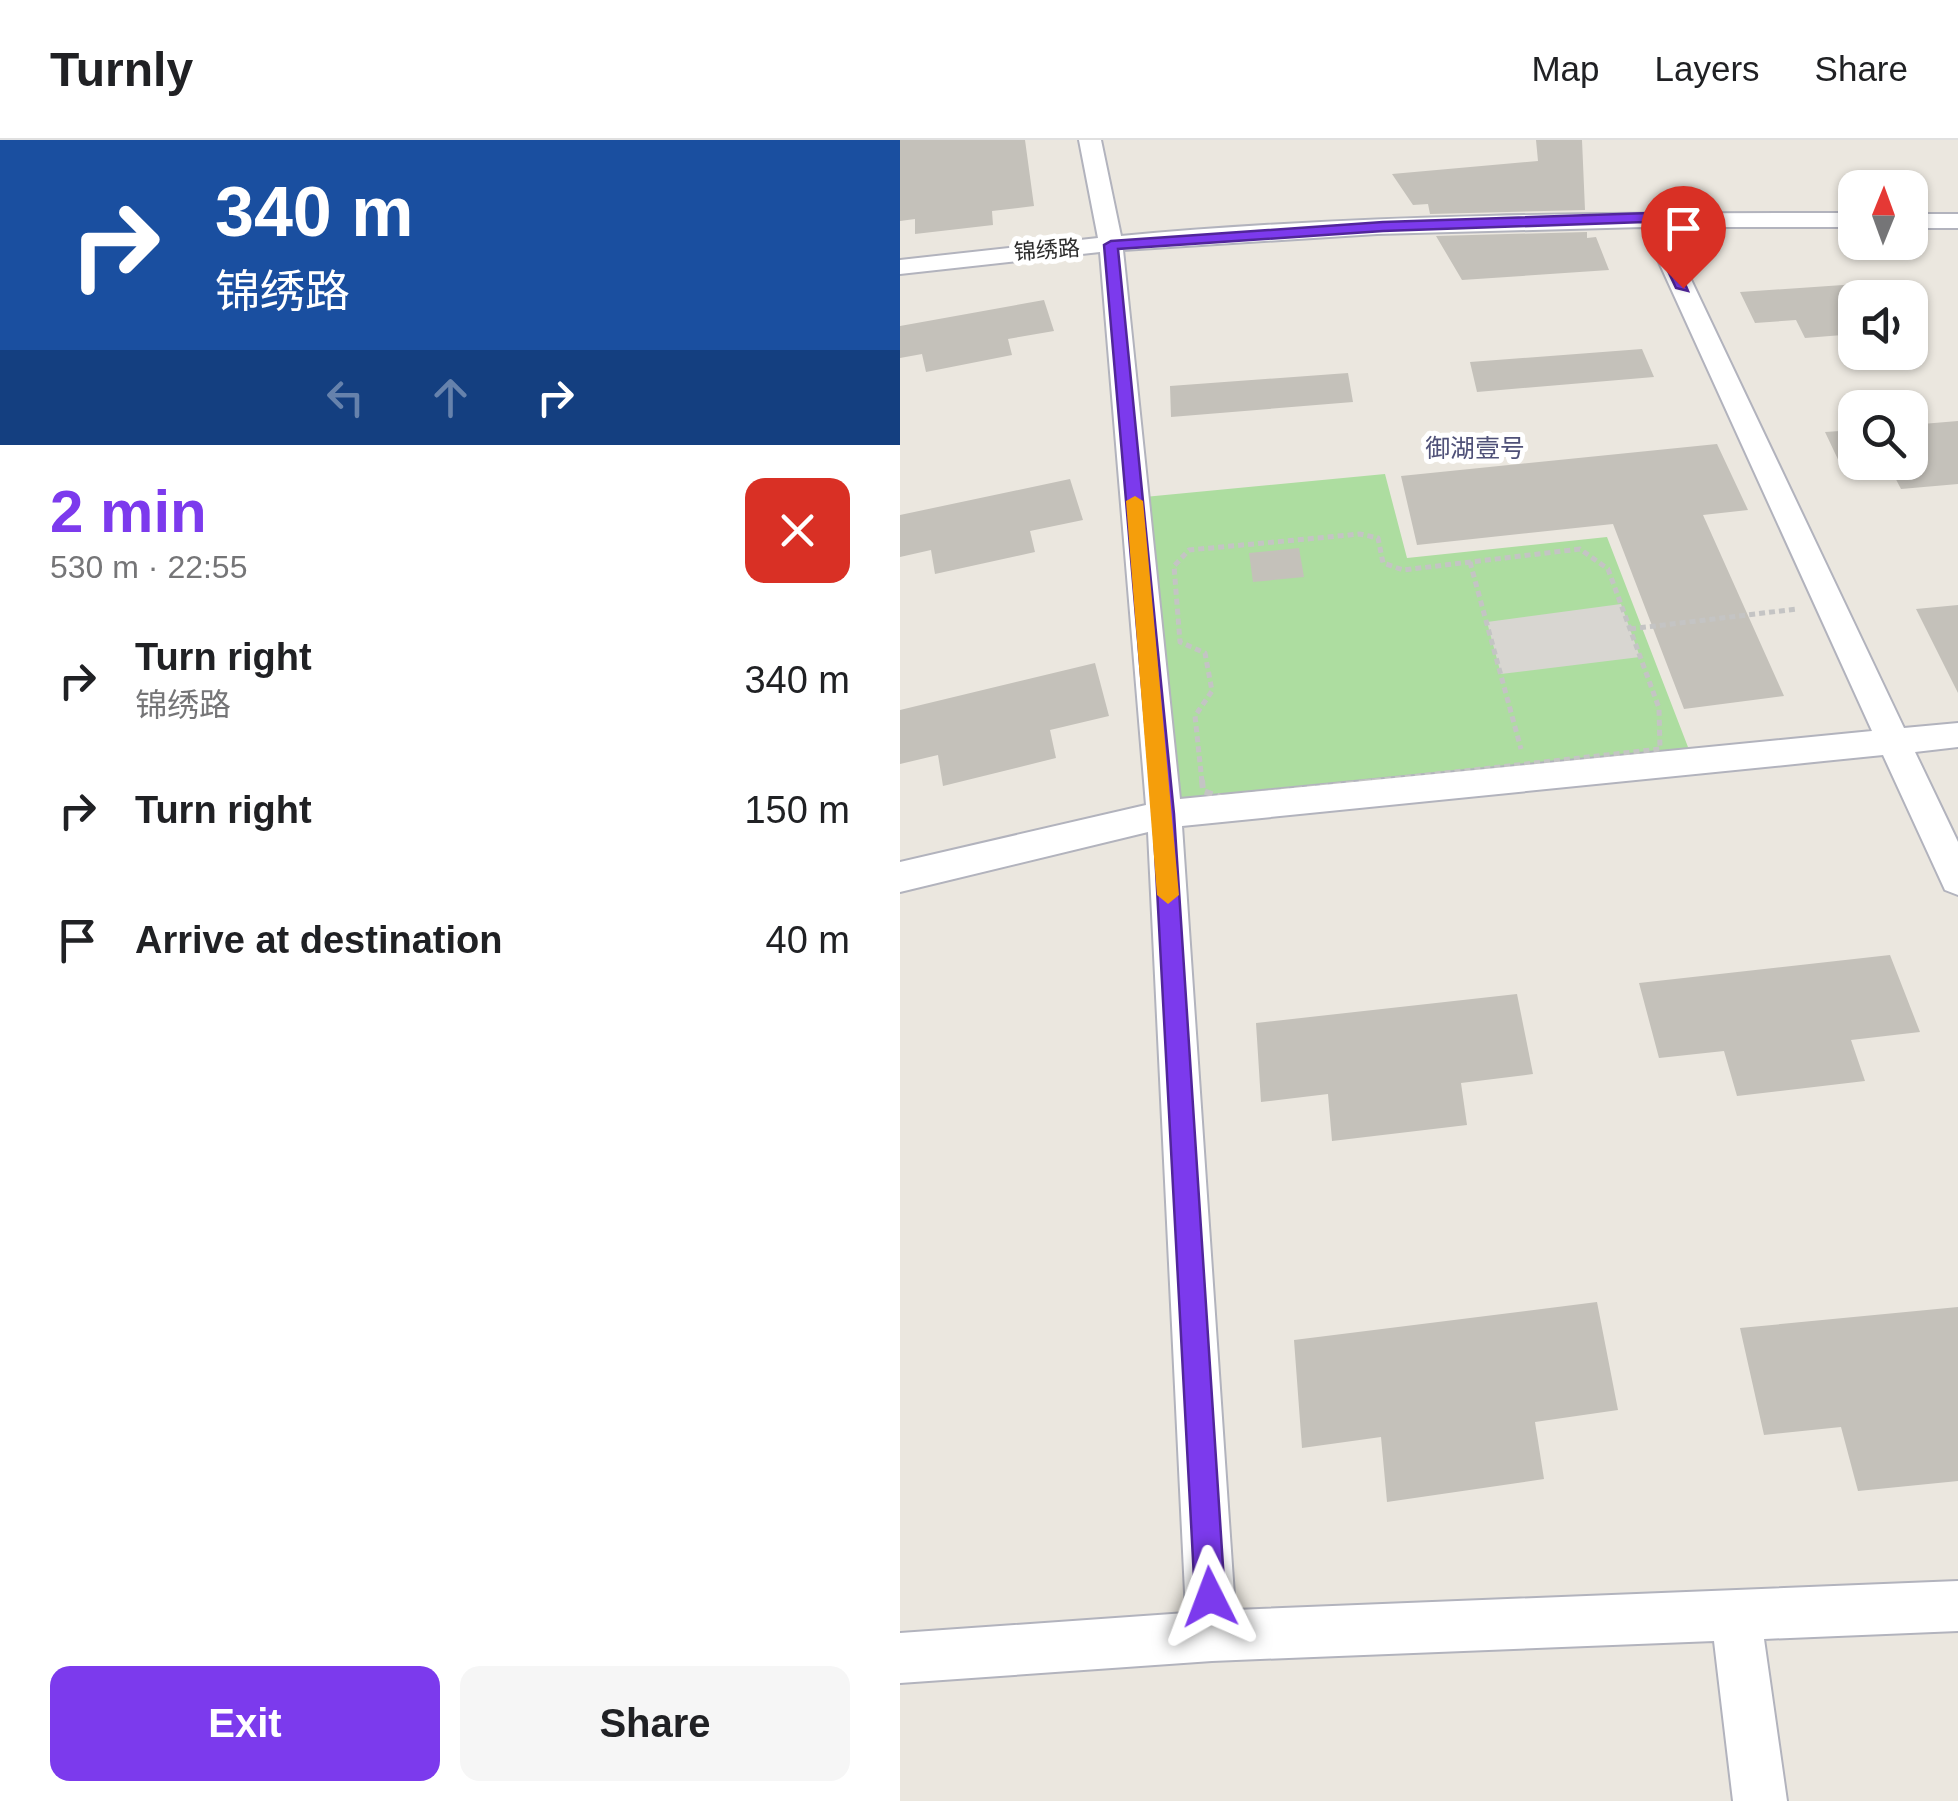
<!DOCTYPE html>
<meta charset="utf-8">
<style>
body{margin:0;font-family:Arial,"Noto Sans SC",sans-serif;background:#f6f6f6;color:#202124;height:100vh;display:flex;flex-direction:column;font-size:38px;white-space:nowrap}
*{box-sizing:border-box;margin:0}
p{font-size:32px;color:#757577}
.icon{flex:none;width:55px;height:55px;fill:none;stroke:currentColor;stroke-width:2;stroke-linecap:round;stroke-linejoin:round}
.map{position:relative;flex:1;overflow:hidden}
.drawer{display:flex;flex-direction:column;background:#fff;width:900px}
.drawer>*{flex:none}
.top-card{background:#1a4fa0;color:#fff;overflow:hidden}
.needle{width:65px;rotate:1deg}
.controls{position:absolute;left:938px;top:30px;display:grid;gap:20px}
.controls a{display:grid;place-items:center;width:90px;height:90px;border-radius:20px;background:#fff;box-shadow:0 2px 8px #0004;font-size:50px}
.pin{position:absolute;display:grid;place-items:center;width:85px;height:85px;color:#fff;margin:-102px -42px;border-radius:50% 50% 50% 0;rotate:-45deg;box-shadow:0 0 10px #0007}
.pin .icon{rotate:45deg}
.me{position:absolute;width:110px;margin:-55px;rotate:357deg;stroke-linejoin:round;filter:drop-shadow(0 0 8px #0008)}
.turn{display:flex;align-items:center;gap:35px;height:210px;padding:0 50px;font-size:45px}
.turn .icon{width:130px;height:130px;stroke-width:2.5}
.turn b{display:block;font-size:70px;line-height:85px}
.lanes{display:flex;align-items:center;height:95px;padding:0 50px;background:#0003;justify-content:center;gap:50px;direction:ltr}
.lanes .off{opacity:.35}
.round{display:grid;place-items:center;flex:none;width:105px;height:105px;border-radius:20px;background:#f6f6f6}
.head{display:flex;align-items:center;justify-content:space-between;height:170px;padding:0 50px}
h1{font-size:60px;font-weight:800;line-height:75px;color:#7c3aed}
.primary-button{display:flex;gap:20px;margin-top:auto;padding:20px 50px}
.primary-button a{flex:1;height:115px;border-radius:20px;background:#7c3aed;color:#fff;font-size:40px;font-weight:800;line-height:115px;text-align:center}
.primary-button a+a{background:#f6f6f6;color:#202124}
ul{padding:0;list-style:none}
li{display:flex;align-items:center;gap:30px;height:130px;padding:0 50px}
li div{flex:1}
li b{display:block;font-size:38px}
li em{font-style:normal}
header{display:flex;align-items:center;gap:60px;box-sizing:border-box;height:140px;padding:0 50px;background:#fff;border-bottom:2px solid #e0e0e0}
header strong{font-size:48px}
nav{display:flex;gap:55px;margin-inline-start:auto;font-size:35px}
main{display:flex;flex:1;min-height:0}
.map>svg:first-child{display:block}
.green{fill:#addda0}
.plaza{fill:#d8d6d1}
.building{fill:#c4c1ba}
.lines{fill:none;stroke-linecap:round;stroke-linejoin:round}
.minor-casing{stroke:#b2b3bd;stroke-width:4}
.path-far1{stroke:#c4c4c4;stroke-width:5;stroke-dasharray:6 4;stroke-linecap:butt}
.path{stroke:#c4c4c4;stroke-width:6;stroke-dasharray:8 5;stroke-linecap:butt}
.minor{fill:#fff;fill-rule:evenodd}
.route{fill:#7c3aed;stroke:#51269a;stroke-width:2.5}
.slow{fill:#f59e0b}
.labels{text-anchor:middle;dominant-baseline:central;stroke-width:10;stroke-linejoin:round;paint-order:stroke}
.far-street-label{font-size:22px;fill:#2b2b2b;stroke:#fff}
.far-neighbourhood-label{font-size:25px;fill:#4f5178;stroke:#fff}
</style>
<header>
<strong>Turnly</strong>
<nav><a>Map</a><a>Layers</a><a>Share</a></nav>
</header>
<main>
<section class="drawer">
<div class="top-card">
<div class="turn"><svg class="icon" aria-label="right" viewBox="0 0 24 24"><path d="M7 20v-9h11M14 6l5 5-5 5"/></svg><div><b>340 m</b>锦绣路</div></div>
<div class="lanes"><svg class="icon off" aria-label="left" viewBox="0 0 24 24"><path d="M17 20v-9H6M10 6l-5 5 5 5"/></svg><svg class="icon off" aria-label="ahead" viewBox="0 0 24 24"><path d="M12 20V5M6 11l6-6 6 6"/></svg><svg class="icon" aria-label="right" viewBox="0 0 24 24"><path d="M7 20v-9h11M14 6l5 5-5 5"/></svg></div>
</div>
<div class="head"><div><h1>2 min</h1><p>530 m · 22:55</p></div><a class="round" style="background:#d93025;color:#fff"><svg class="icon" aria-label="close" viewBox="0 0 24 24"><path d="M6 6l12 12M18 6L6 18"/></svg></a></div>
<ul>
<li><svg class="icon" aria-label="right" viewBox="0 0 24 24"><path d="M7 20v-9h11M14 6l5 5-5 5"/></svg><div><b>Turn right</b><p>锦绣路</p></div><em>340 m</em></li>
<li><svg class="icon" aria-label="right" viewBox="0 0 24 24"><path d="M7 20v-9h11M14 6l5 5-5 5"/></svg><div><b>Turn right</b></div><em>150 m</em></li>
<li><svg class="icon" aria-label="arrive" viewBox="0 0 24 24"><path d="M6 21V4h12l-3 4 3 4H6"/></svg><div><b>Arrive at destination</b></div><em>40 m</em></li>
</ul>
<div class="primary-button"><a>Exit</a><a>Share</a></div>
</section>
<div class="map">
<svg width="1058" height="1661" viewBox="0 0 1058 1661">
<rect width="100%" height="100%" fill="#ebe7df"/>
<path class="green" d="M485,334L507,418L707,397L793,620L264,674L234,358Z"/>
<path class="plaza" d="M721,464L740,517L601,534L587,482Z"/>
<path class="building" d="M0,0H125L134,66L92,71L93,85L15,94V79L0,81Z
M636,0H682L685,70L530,74L528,64L513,65L492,34L638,21Z
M687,92V98L696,97L709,130L562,140L536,96Z
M1001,141L1020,172L1010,173V158H955V194L905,198L896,180L855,183L840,152Z
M144,160L154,191L108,199L112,215L26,232L22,214L0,218V186Z
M742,209L754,237L577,252L570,222Z
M448,233L453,262L271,277L270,246Z
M1058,281V344L1001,349L989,326L943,330L925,292L955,290V322H1010V285Z
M817,304L848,370L803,375L884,556L784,569L713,384L517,405L501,336Z
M170,339L183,380L130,391L135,412L35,434L31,410L0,417V375Z
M399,408L404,437L353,442L349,413Z
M1058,465V553L1016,469Z
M195,523L209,576L150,590L156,618L43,646L38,615L0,624V570Z
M990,815L1020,892L951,900L965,941L837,956L824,911L759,918L739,843Z
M617,854L633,934L561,943L567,985L432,1001L428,954L361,962L356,883Z
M697,1162L718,1270L635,1282L644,1339L487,1362L481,1297L402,1308L394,1200Z
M1058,1167V1341L958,1351L941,1287L864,1295L840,1188Z"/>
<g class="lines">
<defs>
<path id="minor" d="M179,0H201L221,96C466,73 711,73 955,73V87H766L1004,588L1058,583V607L1015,612L1058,702V755L1045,750L983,615L282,686L335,1470L1058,1441V1491L864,1499L887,1661H833L814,1501L312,1521L0,1543V1493L286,1473L248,692L0,752V722L246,665L200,112L0,134V120L198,98ZM743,87L972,591L280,659L223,110L477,94Z
M1010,74H1058V88H1010Z"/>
</defs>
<use href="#minor" class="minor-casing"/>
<path class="path-far1" d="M570,422L621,609
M730,489L897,469
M302,642L295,576L312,551L305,513L280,502L274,426L289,410L460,394L478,398L483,423L503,430L680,409L708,429L759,568L760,609L465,642"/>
<path class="path" d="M302,640L303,651L323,658L487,640"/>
<use href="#minor" class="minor"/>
</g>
<path class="route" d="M750,73L757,77L788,151L776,148L745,82L483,91L218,109L274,674L325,1457L321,1467L310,1472L299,1467L295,1457L253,674L204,105L211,101L483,82Z"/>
<path class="slow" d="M235,356L243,361L279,755L268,764L257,755L226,361Z"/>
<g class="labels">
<g class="far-street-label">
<text transform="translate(147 110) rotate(-4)">锦绣路</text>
</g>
<g class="far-neighbourhood-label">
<text x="575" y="308">御湖壹号</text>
</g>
</g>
</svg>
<div class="controls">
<a><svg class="needle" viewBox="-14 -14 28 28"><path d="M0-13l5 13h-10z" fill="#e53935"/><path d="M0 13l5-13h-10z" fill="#757577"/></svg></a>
<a><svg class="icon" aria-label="sound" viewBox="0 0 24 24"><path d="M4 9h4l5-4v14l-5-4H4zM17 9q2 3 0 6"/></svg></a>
<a><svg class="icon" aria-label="search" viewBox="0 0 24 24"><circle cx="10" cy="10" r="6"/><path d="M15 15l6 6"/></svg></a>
</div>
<div class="pin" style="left:783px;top:148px;background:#d93025"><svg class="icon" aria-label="arrive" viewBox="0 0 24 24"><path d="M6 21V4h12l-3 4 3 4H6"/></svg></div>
<svg class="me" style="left:310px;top:1457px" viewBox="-20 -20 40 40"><path d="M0-17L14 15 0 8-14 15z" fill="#7c3aed" stroke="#fff" stroke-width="4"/></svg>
</div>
</main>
